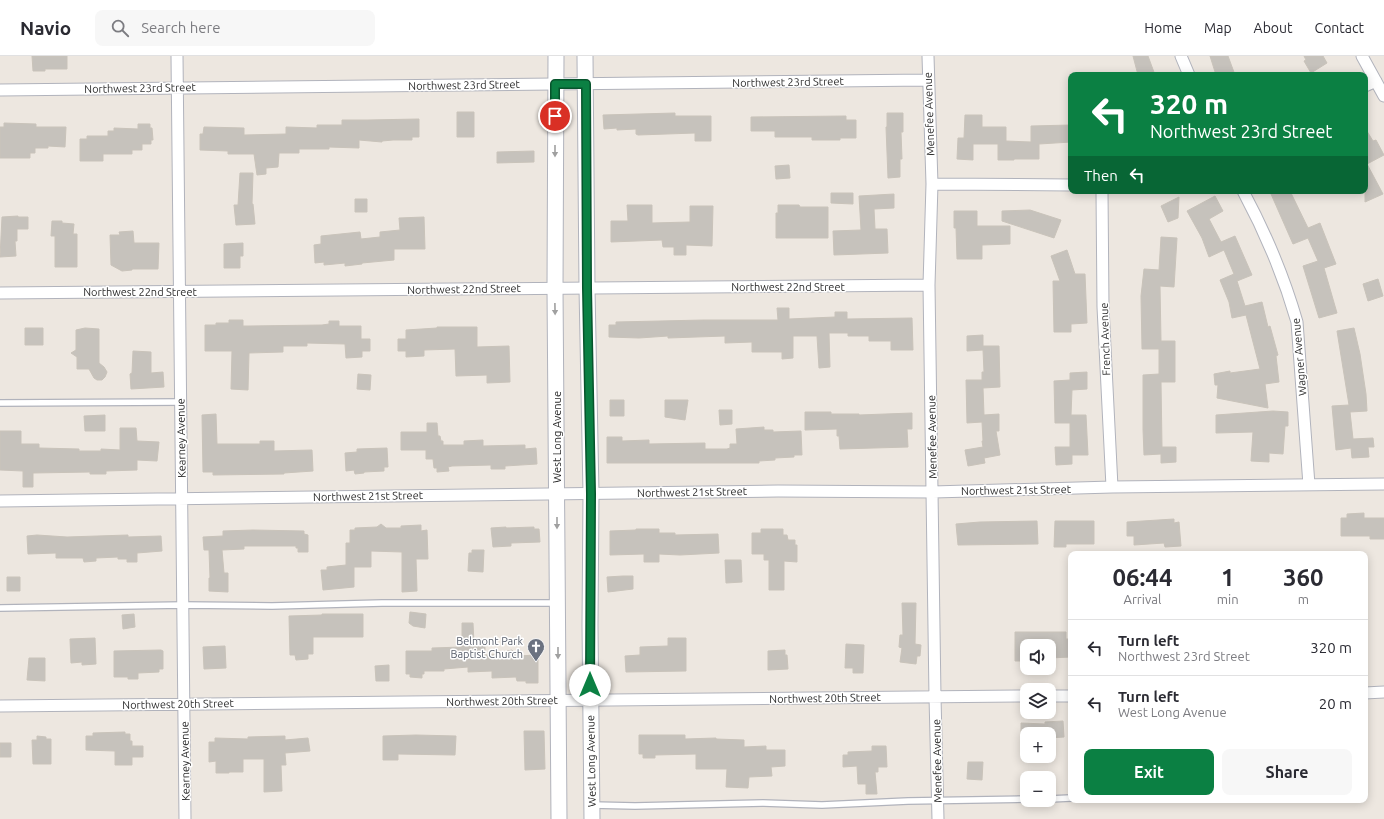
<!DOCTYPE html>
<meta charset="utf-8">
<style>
body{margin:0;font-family:Ubuntu,sans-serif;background:#f7f7f7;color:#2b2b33;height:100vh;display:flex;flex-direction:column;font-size:15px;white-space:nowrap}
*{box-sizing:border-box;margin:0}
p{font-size:13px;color:#7c7c81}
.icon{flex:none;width:22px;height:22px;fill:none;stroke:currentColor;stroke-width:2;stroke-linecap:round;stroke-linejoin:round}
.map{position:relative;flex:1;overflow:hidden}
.drawer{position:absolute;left:1068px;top:495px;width:300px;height:252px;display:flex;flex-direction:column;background:#fff;border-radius:8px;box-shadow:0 2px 10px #0003}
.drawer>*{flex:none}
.banner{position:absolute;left:1068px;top:16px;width:300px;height:122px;border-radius:8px;box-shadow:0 2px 10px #0003;background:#0b8043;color:#fff;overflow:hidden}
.tools{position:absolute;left:1020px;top:583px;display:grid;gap:8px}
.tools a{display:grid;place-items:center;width:36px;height:36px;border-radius:8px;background:#fff;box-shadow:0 2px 10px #0003;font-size:20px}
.pin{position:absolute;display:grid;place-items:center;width:34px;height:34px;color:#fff;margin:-17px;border:2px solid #fff;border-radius:50%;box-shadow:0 1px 4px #0007}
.me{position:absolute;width:44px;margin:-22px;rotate:0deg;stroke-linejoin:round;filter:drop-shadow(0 0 3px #0008)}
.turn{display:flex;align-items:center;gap:14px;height:84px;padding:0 16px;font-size:18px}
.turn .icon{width:52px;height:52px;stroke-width:2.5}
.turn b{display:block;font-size:28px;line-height:34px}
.then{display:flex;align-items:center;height:38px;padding:0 16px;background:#0003;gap:8px;font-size:15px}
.eta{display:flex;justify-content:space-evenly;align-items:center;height:68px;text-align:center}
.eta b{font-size:24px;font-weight:700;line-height:28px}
.primary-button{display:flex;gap:8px;margin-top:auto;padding:8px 16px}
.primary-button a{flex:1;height:46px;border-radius:8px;background:#0b8043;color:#fff;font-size:16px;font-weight:700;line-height:46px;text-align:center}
.primary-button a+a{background:#f7f7f7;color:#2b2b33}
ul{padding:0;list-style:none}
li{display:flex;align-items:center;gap:12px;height:56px;padding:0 16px;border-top:1px solid #e1e1e2}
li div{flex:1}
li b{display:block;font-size:15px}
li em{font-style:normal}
header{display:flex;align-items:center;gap:24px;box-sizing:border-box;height:56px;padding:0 20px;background:#fff;border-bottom:1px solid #e1e1e2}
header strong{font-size:19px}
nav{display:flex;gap:22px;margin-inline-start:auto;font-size:14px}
.search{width:280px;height:36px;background:#f7f7f7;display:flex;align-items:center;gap:10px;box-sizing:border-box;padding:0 14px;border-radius:8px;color:#7c7c81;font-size:15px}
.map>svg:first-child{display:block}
.building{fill:#c6c2bc;stroke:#c9c3ba}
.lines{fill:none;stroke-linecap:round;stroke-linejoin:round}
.lane-casing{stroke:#b1b3bc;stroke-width:8}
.street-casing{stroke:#b1b3bc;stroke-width:13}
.secondary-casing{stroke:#b1b3bc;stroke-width:17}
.lane{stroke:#fff;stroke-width:5.5}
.street{stroke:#fff;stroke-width:11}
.secondary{stroke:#fff;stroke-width:15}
.oneway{fill:#a0a0a0}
.route-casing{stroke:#07532c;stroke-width:10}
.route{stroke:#0b8043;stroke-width:7}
.labels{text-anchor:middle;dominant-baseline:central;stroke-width:3;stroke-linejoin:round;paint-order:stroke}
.street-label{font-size:11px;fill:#2d2d2d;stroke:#fff}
.worship-label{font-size:11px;fill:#5b616d;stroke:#fff;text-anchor:end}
</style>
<header>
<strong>Navio</strong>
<div class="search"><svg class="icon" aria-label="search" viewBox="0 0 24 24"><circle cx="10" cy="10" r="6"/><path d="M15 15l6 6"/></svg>Search here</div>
<nav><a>Home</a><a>Map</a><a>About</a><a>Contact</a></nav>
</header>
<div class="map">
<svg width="1384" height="763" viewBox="0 0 1384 763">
<rect width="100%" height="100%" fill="#ede7e0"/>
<path class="building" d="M32,0H67V13H45V15H33Z
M1133,0H1148L1155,19H1138Z
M1210,0H1228L1235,19H1216Z
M1304,0H1323L1327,7L1311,17L1304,5L1306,4Z
M457,56H474V81H457Z
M675,57V60H711V85H695V77L638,79L636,78V73L617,74V72L604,73L603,59Z
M887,57H903V76H901L902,103H900V121L888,122L886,71H887Z
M965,59H982V71H1006V85L1031,86V70L1071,69V86L1039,88V103H1014V104H998V88H973V104L957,103L958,82H964Z
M846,60V64H856V82H840V84H812V81H775V75H751V61Z
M419,63V81H412V84H393L382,85V86L359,84V92L329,91V93H299V97H279L278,111L266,112V118L257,119L254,98H228V95L200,94V78H203L204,71L244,72V79L286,78V71L317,72V69H342V64H368Z
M4,67L36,68V71H66L65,91L48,90V92H35V97H30V102H0V71H4Z
M138,68H150V72H152L153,84H151V88H142V94H132V98H103V105H80V83H87V80H108V75H114V72L138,73Z
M1365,72L1373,85L1376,84L1384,99L1367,108L1383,138L1365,146Z
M534,95V106L497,107V96Z
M789,109L790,122L776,123L775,110Z
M240,117H253L252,148H253L255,168L236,169L234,149H238Z
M1277,135H1290L1308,172L1320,167L1336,208L1324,212L1337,257L1319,262L1303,210L1318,205L1308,182L1293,188L1271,138Z
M831,137H853V148L831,147Z
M894,138V152L874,153L875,173H887L888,197L834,199L833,175L861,174L859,140Z
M1215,140L1223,155L1209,163L1221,186L1235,180L1252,219L1237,225L1245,250L1262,246L1268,271L1270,270L1278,299L1276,300L1279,326L1265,328L1268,352L1217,342L1218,329H1215L1214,318L1230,315V317L1260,313L1246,259L1232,262L1229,246L1220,224L1234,218L1224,194L1209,201L1202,182L1187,155Z
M1179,141L1178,162L1168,166L1161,150Z
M355,143H367V156H355Z
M627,149H652V167L690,166V150H713L712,190L686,189V199H674V191H663L662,184L611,186V165H628Z
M778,149H799L800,151H828V182H776V157H778Z
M1030,154L1061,164L1054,182L1002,165V155Z
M954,155H977V170H1010V188L982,189V203H957L956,172H954Z
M18,160V161H28V173H17V185H15L16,200L0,201L2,161Z
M424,161L425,193H394V204L362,207V208L345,210V207L324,209V206L315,207L314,189L321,188V180L360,176L361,183L380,181V176L400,174L399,162Z
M52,165H62V167L74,168L73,178H77V211H55V180H51Z
M133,175L134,187H159L158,213H132V214L122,215L111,209L110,179H120L119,176Z
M1161,181L1177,182L1174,231L1160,230L1161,285H1175V326H1161L1162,391H1176V406L1161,407V398L1144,399L1143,373V319L1159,318V293H1142L1141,240L1144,213L1159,214Z
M243,187V200H240V212H224V188Z
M1067,194L1075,218H1085L1087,267L1071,268V276H1054L1053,225H1060L1051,200Z
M1378,223L1383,240L1368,245L1363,228Z
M777,252H789V263L835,261V256H847V263L912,262L913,294H891V285H869V280H848V277H829L830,311L819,312L817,280H793V302L782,303V296H752V286L725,287V280L668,282V280L639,282L609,281V269H616V266L704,264H778Z
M229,264H243V270H248L322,269L329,268V265H339V270H361V283H370V295H362V301L346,302L345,288L307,287V290H283V296L249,297L248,334L231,333L232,295H205V269H216V267H229Z
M437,271H477V291L509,290L510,326L487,327V319L456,320L455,293L424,294V300L406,301V295H398V283H406V274L437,272Z
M25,272H43V289H25Z
M85,272L99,273V307L104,311L107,316L105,321L102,324H97L94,322L89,313H77V301L71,297L76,294V274Z
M1354,272L1360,298L1366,338L1367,355L1350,356L1353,383L1373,382L1374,391H1368L1369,401L1352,402L1351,392L1336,394L1332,350L1349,349L1337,275Z
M983,279V290H999L1000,331L983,332L984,359L999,358V375H996L1000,399L984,402L985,407L968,410L965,394L983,391L982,385H983L982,366L967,367L966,324H982V316H984L983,294L967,295V280Z
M133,295L151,296V317L163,316L164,331L131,333L130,318L132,317Z
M1087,316V333L1072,334L1071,359H1086L1088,399H1072V408L1056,409L1055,391H1070V367H1055L1054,325L1070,324V317Z
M358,318L371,319L370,334L357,333Z
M610,344H624V360H610Z
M665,344H688L685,364L665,361Z
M719,354H732V368L720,369Z
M1273,355L1288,356V370H1285L1283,398L1269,397V406L1251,405L1253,376L1216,377V359Z
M805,356H831V358H859V359L912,357V373H907L908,391L840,393L839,380H837V373L805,374Z
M216,358L217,388H260V385H274V395L312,394L313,415L284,417V418L213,419V416H203L202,359Z
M105,359V375H85L84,360Z
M427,367H437L438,380H440L441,385H443V389H464V385L483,384V390L525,389V393L536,392L537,408L505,410V413H491V409L452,410L448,411L449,415L437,416V412H434L433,403H426V394H401V376H427Z
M764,371V374H773V376L801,375L802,399H794V401L775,402V404L759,405V407H607V381H622V385L649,384V388L705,387V393H727L730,392V388H737L736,373Z
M120,372H136L137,385L159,386L157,405L137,404V414L106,415V418H90V416L33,417V431H23V415L0,414V375H21V388H39V392L79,393V395H101V393L120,394Z
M387,392L388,411H384V415L364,416V417L355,418L354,414L346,415L345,397L357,396V393Z
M1364,457V462H1384V483H1370V480H1341V462H1347V458Z
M1174,463V467L1179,466L1181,490L1165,491L1164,487L1134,489V480H1127V466Z
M1037,465L1038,488L958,489L956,468L980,466Z
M1055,465H1094V488H1066V491H1054Z
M381,468L386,472H401V470L421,469V475L427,474L428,503H416L417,535L402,536V496L371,495V511H354V531L323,534L321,514H327V511L346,509V487H350V474H355V472L377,471Z
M506,471V472L534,471V473H539L540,486L511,487V490L493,491L491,472Z
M636,473H659V477H675V479L718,478L719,497L680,499L659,498V506H644V498L610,499V475L636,474Z
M761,473H783V479H787L788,484H795V489H797V506L784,505V534H769V504H764V498H752V477H761Z
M253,474L304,475V478L308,479V496H298V492H296V490H244V493L222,494L224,517H228V536L209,535V522H210L209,494H204L203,481L223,480V475Z
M37,479L67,481L128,479V481L161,480L162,495L137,497V506H127V503H118V501L96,502V505L84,506L83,502H56V497L28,498L27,480Z
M472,494H484L483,516L468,515L469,497H472Z
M725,504H741L742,526L726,527Z
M623,520H633V533L608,536L607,521Z
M7,521H20V535H7Z
M902,547H916L915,588L921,589L920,600H917L916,608L900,606L902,592L899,591L900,579H903Z
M410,556L426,558L425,572L413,570L409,567Z
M134,558L135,571L123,573L122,559Z
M322,558H363V581H313V598H308V603L296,604L295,599H290L289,560L322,559Z
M462,567H473L474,587H485V599L504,598L507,595L512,594L516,600L538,599V627H526V625H517L516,621L492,622V615L468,616V611L444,613V615H424V618H422V622L410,621V618H406V595H432V592L462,591Z
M1015,576H1066V583H1071V601L1049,602V590H1027V605H1015Z
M95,582L96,608L82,609V606L71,607L70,583Z
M668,582H686V615L626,616L625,600L640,599V591L668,590Z
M846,588L864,589L863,617H853V612H845Z
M225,590L226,612L204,613L203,591Z
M161,594L163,595V613H159V616L138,617V623H128V621H114V595Z
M785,594V599H787L788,613L768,614V595Z
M29,602H45V625L27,624Z
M389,609V625H376L375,610Z
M1063,665L1064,681L1049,682V678H1021V667L1045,668V666Z
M524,675H544L545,713L525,714Z
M125,676V678H130V685H132V690H143V701H132V709H115V695L86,694V680H93V677Z
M416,679L456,680L455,699L398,698V704H383V680Z
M639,679H685V683L716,682V683L744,684V691L766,690V694H785V710L771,711L772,720L749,721L748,732L726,731L727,713H696V698L655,699V702H643V698H639Z
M37,680L46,681V683H51V708H33L32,684H37Z
M285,680V684L308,682L310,695L285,697L286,709H281L282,735L264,736V703H243V716H229V717H216V705L209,706V686H215V682L248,683V681Z
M0,687H11V701H0Z
M872,690H886L887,711H878V716H875L877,738H866V728H858L857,710L843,711V699H848V696L872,695Z
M968,706H983L982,724L967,723Z"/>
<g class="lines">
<defs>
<path id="lane" d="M0,347L181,346
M0,552L183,549L272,550L382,547H557
M1049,743L1071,742
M592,749L635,750L763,747L822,749L908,745L1027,743"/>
<path id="street" d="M177,0L185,763
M928,0L932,128L929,229L935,641L938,763
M1181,0L1189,19
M1362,0L1384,40
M1365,30L1376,25
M0,34L927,24
M932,128L1071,129
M1102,135L1103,251L1112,431
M1243,135C1265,176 1284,221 1297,266L1309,429
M0,237L929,229
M0,445L778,435L933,436L1112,431L1384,428
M1365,637L1384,636
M1049,640H1071
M0,650L1027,640"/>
<path id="secondary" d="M556,0L555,233L559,763
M585,0L587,232L591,438L590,569L592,763"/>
</defs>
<use href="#lane" class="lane-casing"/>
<use href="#street" class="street-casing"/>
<use href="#secondary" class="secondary-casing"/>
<use href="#lane" class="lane"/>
<use href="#street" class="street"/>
<use href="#secondary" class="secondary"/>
</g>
<defs><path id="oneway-solid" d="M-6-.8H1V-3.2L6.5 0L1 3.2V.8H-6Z"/></defs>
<g class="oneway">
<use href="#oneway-solid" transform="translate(555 95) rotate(90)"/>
<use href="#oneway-solid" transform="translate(555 253) rotate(89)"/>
<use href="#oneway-solid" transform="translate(557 467) rotate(90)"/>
<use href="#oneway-solid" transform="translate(558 597) rotate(90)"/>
</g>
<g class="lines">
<defs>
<path id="route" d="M555,60V28H586L587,232L591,438L590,629"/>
</defs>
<use href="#route" class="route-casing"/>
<use href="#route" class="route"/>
</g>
<defs>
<symbol id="church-pin" viewBox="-11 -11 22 30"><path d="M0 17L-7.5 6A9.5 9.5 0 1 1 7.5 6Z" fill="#6b7280" stroke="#fff"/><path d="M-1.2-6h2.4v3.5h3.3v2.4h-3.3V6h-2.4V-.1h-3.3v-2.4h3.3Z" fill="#fff"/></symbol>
</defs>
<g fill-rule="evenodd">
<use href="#church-pin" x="526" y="581" width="20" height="27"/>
</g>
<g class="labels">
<g class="street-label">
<text transform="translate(788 26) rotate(-1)">Northwest 23rd Street</text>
<text transform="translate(464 29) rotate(-1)">Northwest 23rd Street</text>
<text transform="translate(140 32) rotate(-1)">Northwest 23rd Street</text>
<text transform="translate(929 58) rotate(-92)">Menefee Avenue</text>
<text x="788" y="231">Northwest 22nd Street</text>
<text transform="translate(464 233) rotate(-1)">Northwest 22nd Street</text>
<text x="140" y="236">Northwest 22nd Street</text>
<text transform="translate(1105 283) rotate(-92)">French Avenue</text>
<text transform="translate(1299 301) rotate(-95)">Wagner Avenue</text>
<text transform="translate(557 381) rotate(-90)">West Long Avenue</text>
<text transform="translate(932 381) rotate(-91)">Menefee Avenue</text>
<text transform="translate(181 382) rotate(-91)">Kearney Avenue</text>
<text transform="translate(1016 434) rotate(-1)">Northwest 21st Street</text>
<text transform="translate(692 436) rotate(-1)">Northwest 21st Street</text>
<text transform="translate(368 440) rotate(-1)">Northwest 21st Street</text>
<text transform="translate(825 642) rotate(-1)">Northwest 20th Street</text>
<text transform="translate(502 645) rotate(-1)">Northwest 20th Street</text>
<text transform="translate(178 648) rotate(-1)">Northwest 20th Street</text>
<text transform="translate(185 705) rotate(-91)">Kearney Avenue</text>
<text transform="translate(591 705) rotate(-91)">West Long Avenue</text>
<text transform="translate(937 705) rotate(-91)">Menefee Avenue</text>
</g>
<g class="worship-label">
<text x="523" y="585">Belmont Park<tspan x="523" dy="13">Baptist Church</tspan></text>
</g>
</g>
</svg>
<div class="tools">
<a><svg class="icon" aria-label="sound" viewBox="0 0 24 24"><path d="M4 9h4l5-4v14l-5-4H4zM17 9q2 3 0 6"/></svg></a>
<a><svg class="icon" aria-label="layers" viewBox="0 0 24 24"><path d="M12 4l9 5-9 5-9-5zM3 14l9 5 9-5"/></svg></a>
<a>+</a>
<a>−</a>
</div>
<div class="pin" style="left:555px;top:60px;background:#d93025"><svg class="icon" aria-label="arrive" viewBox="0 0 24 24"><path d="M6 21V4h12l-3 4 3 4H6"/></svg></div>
<svg class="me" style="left:590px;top:629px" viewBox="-20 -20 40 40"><circle r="19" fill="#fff"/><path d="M0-13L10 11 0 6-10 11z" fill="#0b8043"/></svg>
<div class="banner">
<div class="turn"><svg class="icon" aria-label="left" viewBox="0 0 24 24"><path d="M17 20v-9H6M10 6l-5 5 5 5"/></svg><div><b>320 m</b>Northwest 23rd Street</div></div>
<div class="then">Then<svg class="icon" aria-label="left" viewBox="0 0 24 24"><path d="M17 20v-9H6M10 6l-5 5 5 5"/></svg></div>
</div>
<section class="drawer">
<div class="eta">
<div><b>06:44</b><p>Arrival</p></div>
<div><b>1</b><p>min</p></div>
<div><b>360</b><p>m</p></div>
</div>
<ul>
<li><svg class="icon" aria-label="left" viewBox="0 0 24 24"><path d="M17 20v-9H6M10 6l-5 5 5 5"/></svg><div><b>Turn left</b><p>Northwest 23rd Street</p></div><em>320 m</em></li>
<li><svg class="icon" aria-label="left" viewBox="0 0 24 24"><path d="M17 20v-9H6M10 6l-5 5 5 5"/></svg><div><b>Turn left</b><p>West Long Avenue</p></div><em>20 m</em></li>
</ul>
<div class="primary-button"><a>Exit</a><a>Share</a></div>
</section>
</div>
